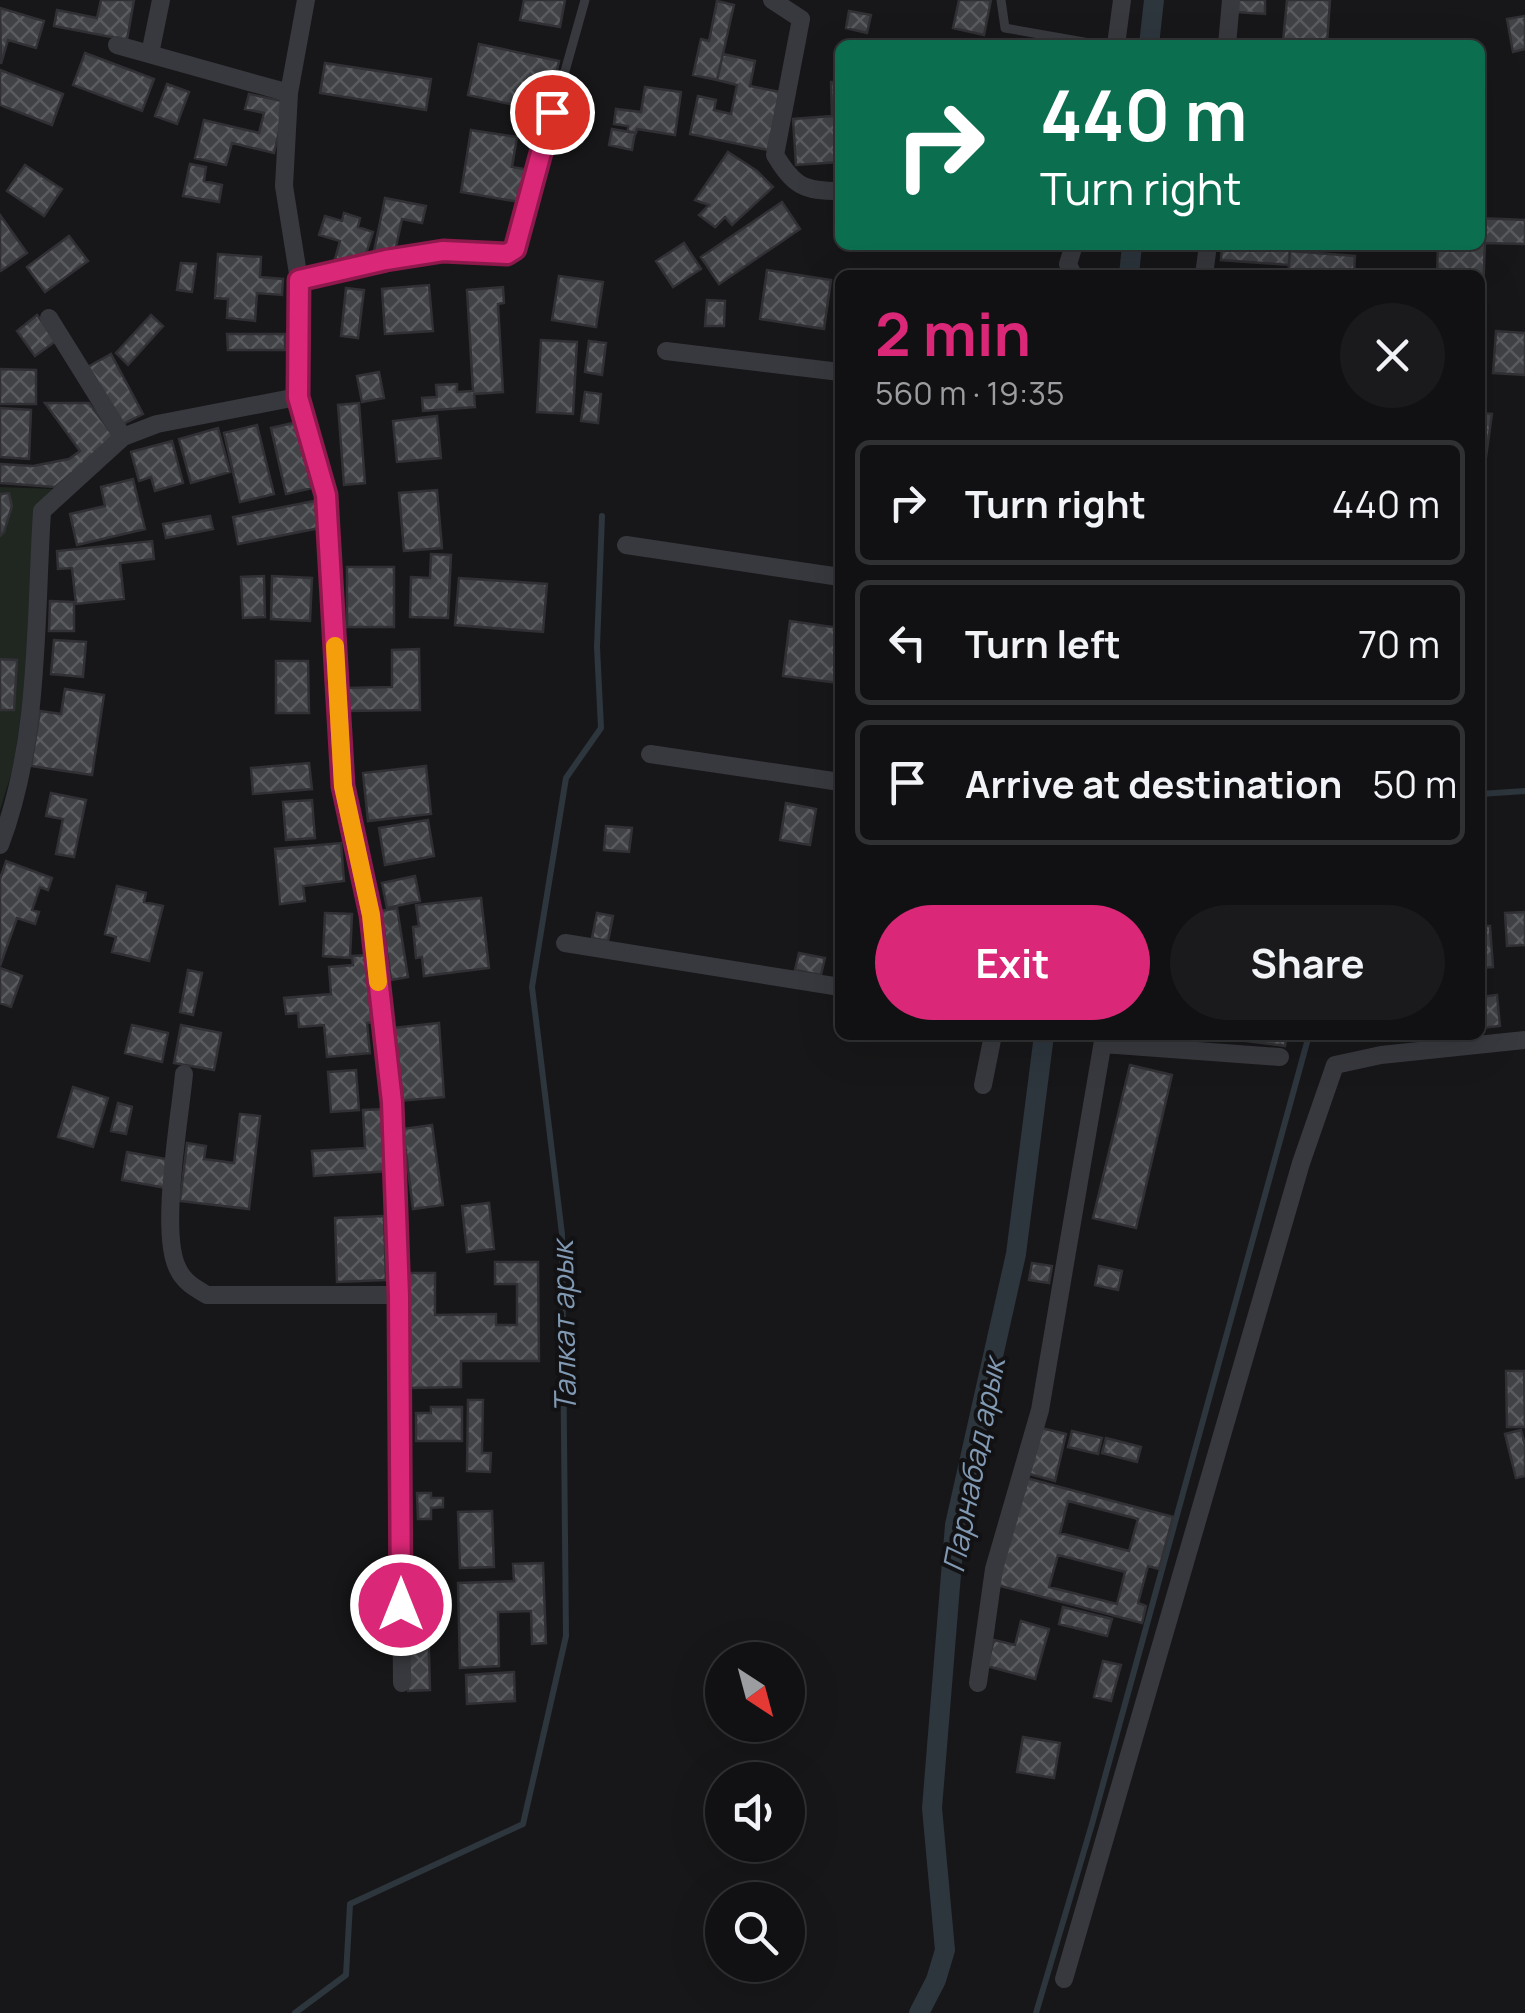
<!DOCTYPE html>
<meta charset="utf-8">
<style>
body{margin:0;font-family:Manrope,sans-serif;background:#1a1a1c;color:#f1f3f6;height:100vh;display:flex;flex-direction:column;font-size:38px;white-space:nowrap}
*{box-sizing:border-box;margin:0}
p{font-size:32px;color:#9c9da0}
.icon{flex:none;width:55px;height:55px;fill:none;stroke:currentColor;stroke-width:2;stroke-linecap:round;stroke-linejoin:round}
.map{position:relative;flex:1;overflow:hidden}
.side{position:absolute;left:835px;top:270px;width:650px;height:770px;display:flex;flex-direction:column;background:#111113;border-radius:15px;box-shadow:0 10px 40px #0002,0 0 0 2px #303133}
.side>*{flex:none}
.banner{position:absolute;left:835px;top:40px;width:650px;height:210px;border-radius:15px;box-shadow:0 10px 40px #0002,0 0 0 2px #303133;background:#0b6e4f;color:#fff;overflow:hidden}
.needle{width:65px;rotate:144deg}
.tools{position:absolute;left:705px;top:1642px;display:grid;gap:20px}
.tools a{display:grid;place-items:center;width:100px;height:100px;border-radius:50%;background:#111113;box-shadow:0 10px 40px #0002,0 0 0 2px #303133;font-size:50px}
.pin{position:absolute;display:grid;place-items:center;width:85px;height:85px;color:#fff;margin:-42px;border:5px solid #fff;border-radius:50%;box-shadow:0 2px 10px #0007}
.me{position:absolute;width:110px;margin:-55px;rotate:0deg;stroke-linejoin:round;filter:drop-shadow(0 0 8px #0008)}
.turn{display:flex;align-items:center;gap:35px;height:210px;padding:0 40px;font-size:45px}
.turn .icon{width:130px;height:130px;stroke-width:2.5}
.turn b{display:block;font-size:70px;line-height:85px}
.round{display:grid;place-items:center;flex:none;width:105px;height:105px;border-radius:52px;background:#1a1a1c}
.overview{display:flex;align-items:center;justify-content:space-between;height:170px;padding:0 40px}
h1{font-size:60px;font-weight:700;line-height:75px;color:#db2777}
.button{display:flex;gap:20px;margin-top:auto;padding:20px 40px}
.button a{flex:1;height:115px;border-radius:60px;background:#db2777;color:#fff;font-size:40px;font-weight:700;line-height:115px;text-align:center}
.button a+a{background:#1a1a1c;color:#f1f3f6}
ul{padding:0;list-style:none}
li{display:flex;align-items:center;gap:30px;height:125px;margin:0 20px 15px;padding:0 20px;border:5px solid #303133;border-radius:15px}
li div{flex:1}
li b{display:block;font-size:38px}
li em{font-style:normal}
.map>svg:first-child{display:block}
.garden{fill:#1f2720}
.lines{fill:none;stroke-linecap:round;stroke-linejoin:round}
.stream{stroke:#2d353d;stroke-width:6}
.canal{stroke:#2d353d;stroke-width:20}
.building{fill:url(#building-cross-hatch);stroke:#313135;stroke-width:2.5;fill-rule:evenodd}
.lane{stroke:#38393e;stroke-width:9}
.street{stroke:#38393e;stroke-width:18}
.route-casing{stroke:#8e194d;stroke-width:25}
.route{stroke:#db2777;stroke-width:18}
.slow{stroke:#f59e0b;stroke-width:18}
.labels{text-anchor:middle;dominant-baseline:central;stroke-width:8;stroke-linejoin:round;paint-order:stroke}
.water-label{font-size:30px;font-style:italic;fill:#8199b3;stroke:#121214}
</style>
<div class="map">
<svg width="1525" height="2013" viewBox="0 0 1525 2013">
<defs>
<pattern id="building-cross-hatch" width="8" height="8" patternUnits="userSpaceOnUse" patternTransform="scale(2.5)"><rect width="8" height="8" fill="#414246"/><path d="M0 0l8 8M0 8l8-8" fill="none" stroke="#5a5b5f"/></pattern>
</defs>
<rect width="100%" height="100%" fill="#171719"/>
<path class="garden" d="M0,487L55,489L13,768L0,810Z"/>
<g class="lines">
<path class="stream" d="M1480,794L1525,791
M295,2013L346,1975L350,1904L523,1824L566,1636L562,1234L532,987L566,778L601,728L597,647L602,516
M1036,2013L1092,1824L1309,1035"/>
<path class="canal" d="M1149,45L1154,0
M1129,275L1132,245
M919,2013L936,1980L945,1950L932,1808L955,1525L1016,1254L1044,1035"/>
</g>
<path class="building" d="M101,0H134L127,40L54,26L57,10L97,18Z
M524,0H565L560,27L520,20Z
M959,0H991L984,35L953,28Z
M1237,0H1265V14L1236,12Z
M1287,0H1330L1327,44L1283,41Z
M717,1L734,5L717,80L693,75L701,39L709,41Z
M0,8L44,21L36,48L8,40L1,64Z
M849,11L871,15L867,33L846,28Z
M1525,16V49L1513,52L1507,19Z
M479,44L559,61L548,112L468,95Z
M85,53L154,79L142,111L73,85Z
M723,54L755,61L750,86L780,92L768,150L690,134L698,96L716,100L714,110L731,114L737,85L717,80Z
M325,63L431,79L426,110L320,93Z
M0,70L63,94L52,125L0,105Z
M831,82H840V162L796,165L793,119L832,116Z
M167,84L189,92L177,124L155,116Z
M645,87L681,92L675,135L637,129L636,133L628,131V126L614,124L616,109L641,112Z
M249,94L286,102L274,153L232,143L226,165L195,158L204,120L259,133L264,113L245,109Z
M612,129L635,133L632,150L609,145Z
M471,130L517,137L512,167L530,170L525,203L461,192Z
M728,152L757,171L773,187L732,225L725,217L715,227L699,215L709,205L695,200Z
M190,164L206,167L204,181L222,185L219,202L183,196Z
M25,165L62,189L44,216L7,191Z
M385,198L426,206L422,223L402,219L394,256L374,251Z
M782,202L800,229L719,284L701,257Z
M344,213L360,218L358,227L373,232L365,257L359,255L356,265L335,259L340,241L319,235L325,216L342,221Z
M0,215L27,253L1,271L0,270Z
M1480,218L1525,220V244L1485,243L1483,292H1480V275H1437L1438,245H1480Z
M69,236L88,261L45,292L27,267Z
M684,243L701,269L673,287L656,261Z
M1222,245H1290L1289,265L1221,260Z
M1290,251L1355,256L1354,275H1288Z
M218,254L261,257L260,277L283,279L282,295L257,293L255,321L227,318L228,299L215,298Z
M181,263L196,264L192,292L177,290Z
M767,270L831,280L824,329L760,319Z
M559,276L603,282L596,327L552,320Z
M429,285L433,331L385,334L382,289Z
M503,287L504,303L498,304L503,392L474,394L475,407L423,411L422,398L437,397L436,385L457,384V392L473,391L467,290Z
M346,288L364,290L358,338L341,336Z
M707,300L725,301L724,326H705Z
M37,315L56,341L35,356L17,331Z
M151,315L163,326L128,365L116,353Z
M1496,331L1525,333V375L1493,373Z
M227,334H285V350H228Z
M541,340L577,342L573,414L537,412Z
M589,341L606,343L602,375L585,372Z
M111,354L143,414L117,427L86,368Z
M0,369L36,370V404H0Z
M379,372L384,398L362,402L357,376Z
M585,392L601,394L598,423L581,421Z
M45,403H89L115,438L55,487L0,483V464L33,466L69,459L80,451Z
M359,403L365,483L344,485L338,405Z
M0,408L31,410L29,459L0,457Z
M1480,413L1492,414L1485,464L1480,463Z
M437,416L441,458L397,462L393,421Z
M297,422L312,488L286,494L271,428Z
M257,425L274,494L240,502L224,433Z
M218,428L230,472L191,483L179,439Z
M172,441L183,483L155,491L151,477L139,481L131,452Z
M133,479L145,529L77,545L70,514L105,506L101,487Z
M437,490L442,548L404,551L399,493Z
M9,493L12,506L4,532L0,536V494Z
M319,500L325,527L238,544L233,517Z
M210,516L213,529L166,538L163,524Z
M1480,516H1484L1485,579H1480Z
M152,541L154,559L120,563L124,599L76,604L72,568L58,569L57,551Z
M431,554L451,555L448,618L410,617L411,577L430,578Z
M347,567H394V627H347Z
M264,576L265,617L243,618L241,577Z
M272,576L312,578L310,621L271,619Z
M459,578L547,584L543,632L455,625Z
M50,601L74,602V631H49Z
M790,621L840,628L839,683L783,676Z
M54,640L86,642L83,677L51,674Z
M419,649L420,710L346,711V688L392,687V650Z
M0,659L17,660L14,710H0Z
M276,661H308L309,713H276Z
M65,689L104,695L92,775L31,766L40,711L61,714Z
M309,763L312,789L253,794L251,768Z
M426,766L431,814L368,821L363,773Z
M51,793L86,800L74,857L56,854L63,819L46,816Z
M312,800L315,838L286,840L283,802Z
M786,803L816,809L810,845L780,840Z
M428,820L434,856L385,865L379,828Z
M606,826L632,828L629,852L604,850Z
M341,843L344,881L303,886L305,901L280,904L275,849Z
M6,861L52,878L48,890L40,887L32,910L39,912L35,924L17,918L0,966V879Z
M415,876L420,901L387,908L382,883Z
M117,886L146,893L144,902L163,906L149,961L112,952L116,937L105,934Z
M481,898L489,968L424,976L422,957L416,958L413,927L419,926L416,905Z
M397,908L408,977L391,980L381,911Z
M1525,912V945L1507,946L1505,913Z
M325,913L352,914L350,958L323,956Z
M597,913L613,916L608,941L592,938Z
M1480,926H1490L1493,967L1480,968Z
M799,953L825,958L821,975L795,970Z
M369,955L374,1022L367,1023L370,1053L327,1057L324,1025L299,1027L298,1013L286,1014L284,998L331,994L329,967L353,965L352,956Z
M0,968L22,976L11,1007L0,1003Z
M188,970L202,973L193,1015L180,1012Z
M1497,995L1500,1026L1480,1028V997Z
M439,1023L444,1097L398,1101L392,1028Z
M132,1025L168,1033L162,1062L125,1053Z
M181,1025L221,1033L214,1070L174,1063Z
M1247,1035H1287L1285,1046L1246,1041Z
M1130,1065L1172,1075L1136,1228L1093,1218Z
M356,1070L359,1110L331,1112L328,1072Z
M73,1087L108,1098L93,1147L58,1137Z
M118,1103L132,1107L126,1134L111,1131Z
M387,1109L391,1171L314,1176L312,1151L365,1148L363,1110Z
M240,1114L260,1116L249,1209L180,1201L187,1143L206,1146L204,1159L234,1163Z
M432,1125L443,1205L413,1209L403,1129Z
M127,1152L171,1160L166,1188L122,1180Z
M489,1203L494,1249L467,1252L462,1206Z
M384,1216L386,1280L337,1282L335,1218Z
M495,1262H538L539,1361H461V1387L410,1388L409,1273H435V1315L496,1314V1325H517V1284H495Z
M1032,1263L1052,1266L1049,1283L1029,1280Z
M1099,1266L1122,1271L1118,1290L1095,1285Z
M1506,1371H1524L1525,1427H1507Z
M468,1400H483L482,1453H491L490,1472L467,1471Z
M431,1407H462V1441H416V1413H431Z
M1037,1427L1066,1434L1055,1481L1026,1473Z
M1521,1430L1525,1445V1476L1516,1478L1505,1434Z
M1072,1431L1102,1438L1098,1454L1068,1447Z
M1106,1438L1141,1447L1137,1462L1102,1453Z
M1026,1478L1173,1517L1159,1569L1148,1566L1138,1603L1146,1606L1142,1623L997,1585ZM1068,1501L1138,1519L1129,1551L1060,1533ZM1058,1555L1125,1572L1117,1604L1049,1587Z
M417,1493H431V1498H443V1507L431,1508V1519H418Z
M492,1511L494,1567L460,1568L458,1512Z
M543,1563L546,1643L532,1644L531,1611L498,1612L499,1666L460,1668L458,1583L514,1581L513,1564Z
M427,1581L430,1690L408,1691L404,1582Z
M1063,1607L1112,1619L1107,1636L1059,1624Z
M1021,1621L1049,1629L1035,1679L987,1666L994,1640L1015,1645Z
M1103,1661L1121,1665L1111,1701L1094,1697Z
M514,1672L515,1701L467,1704L466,1675Z
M1023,1737L1060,1743L1054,1778L1017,1772Z"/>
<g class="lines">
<path class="lane" d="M1001,0L1005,28L1101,45
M515,249L585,0"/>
<path class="street" d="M306,0L289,93L284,186L299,280L297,397L326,495L343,786L371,915L392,1102L399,1295L402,1683
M772,0L801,19L775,155C794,186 803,191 840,191
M117,45L289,93
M1116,45L1122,0
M1227,45L1231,0
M150,54L161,0
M1073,275L1068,264L1074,245
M1204,275L1208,245
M299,280L386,260L443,251L507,254L515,249
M49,318L123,437
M666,351L840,372
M626,545L840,577
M650,754L840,782
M0,845C40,740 35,622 42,511L123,437L157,424L297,397
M565,943L840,987
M1103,1044L1280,1057
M184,1074C180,1117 159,1234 178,1269C184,1282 195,1288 207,1295H399
M983,1085L993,1035
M978,1683L994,1569L1040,1410L1104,1035
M1064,1979L1301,1163L1335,1065L1381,1055L1525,1040"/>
</g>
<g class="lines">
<defs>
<path id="route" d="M401,1605L399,1296L392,1102L371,915L343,786L326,495L298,397L299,280L386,260L443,251L507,254L515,249L552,112"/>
</defs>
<use href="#route" class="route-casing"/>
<use href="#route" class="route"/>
<path class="slow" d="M335,646L343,786L371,915L378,982"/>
</g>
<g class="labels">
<g class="water-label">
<text transform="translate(563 1327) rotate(-91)">Талкат арык</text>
<text transform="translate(973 1465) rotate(-79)">Парнабад арык</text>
</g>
</g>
</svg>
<div class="tools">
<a><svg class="needle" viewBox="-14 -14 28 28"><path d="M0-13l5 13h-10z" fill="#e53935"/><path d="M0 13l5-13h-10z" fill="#9c9da0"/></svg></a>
<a><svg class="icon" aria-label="sound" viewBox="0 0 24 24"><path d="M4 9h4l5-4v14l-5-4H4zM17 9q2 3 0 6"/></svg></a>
<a><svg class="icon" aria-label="search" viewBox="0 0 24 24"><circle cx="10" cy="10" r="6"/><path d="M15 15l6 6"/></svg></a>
</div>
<div class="pin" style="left:552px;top:112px;background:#d93025"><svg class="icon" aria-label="arrive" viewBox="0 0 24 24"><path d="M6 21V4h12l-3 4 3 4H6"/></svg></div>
<svg class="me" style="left:401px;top:1605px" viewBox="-20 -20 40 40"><circle r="17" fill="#db2777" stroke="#fff" stroke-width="3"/><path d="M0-11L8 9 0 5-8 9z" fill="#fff"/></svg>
<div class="banner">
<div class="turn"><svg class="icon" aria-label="right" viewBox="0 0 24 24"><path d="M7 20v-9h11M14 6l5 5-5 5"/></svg><div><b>440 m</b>Turn right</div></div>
</div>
<section class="side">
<div class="overview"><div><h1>2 min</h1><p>560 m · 19:35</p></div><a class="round"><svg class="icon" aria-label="close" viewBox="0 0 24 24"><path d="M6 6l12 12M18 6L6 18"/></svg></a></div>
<ul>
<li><svg class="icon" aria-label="right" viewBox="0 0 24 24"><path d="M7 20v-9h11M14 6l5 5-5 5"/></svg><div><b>Turn right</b></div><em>440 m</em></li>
<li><svg class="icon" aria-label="left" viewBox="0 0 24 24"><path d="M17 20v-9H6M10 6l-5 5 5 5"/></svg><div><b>Turn left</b></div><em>70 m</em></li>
<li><svg class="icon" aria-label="arrive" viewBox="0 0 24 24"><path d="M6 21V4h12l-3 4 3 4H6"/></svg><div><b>Arrive at destination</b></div><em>50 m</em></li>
</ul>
<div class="button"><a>Exit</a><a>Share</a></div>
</section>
</div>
